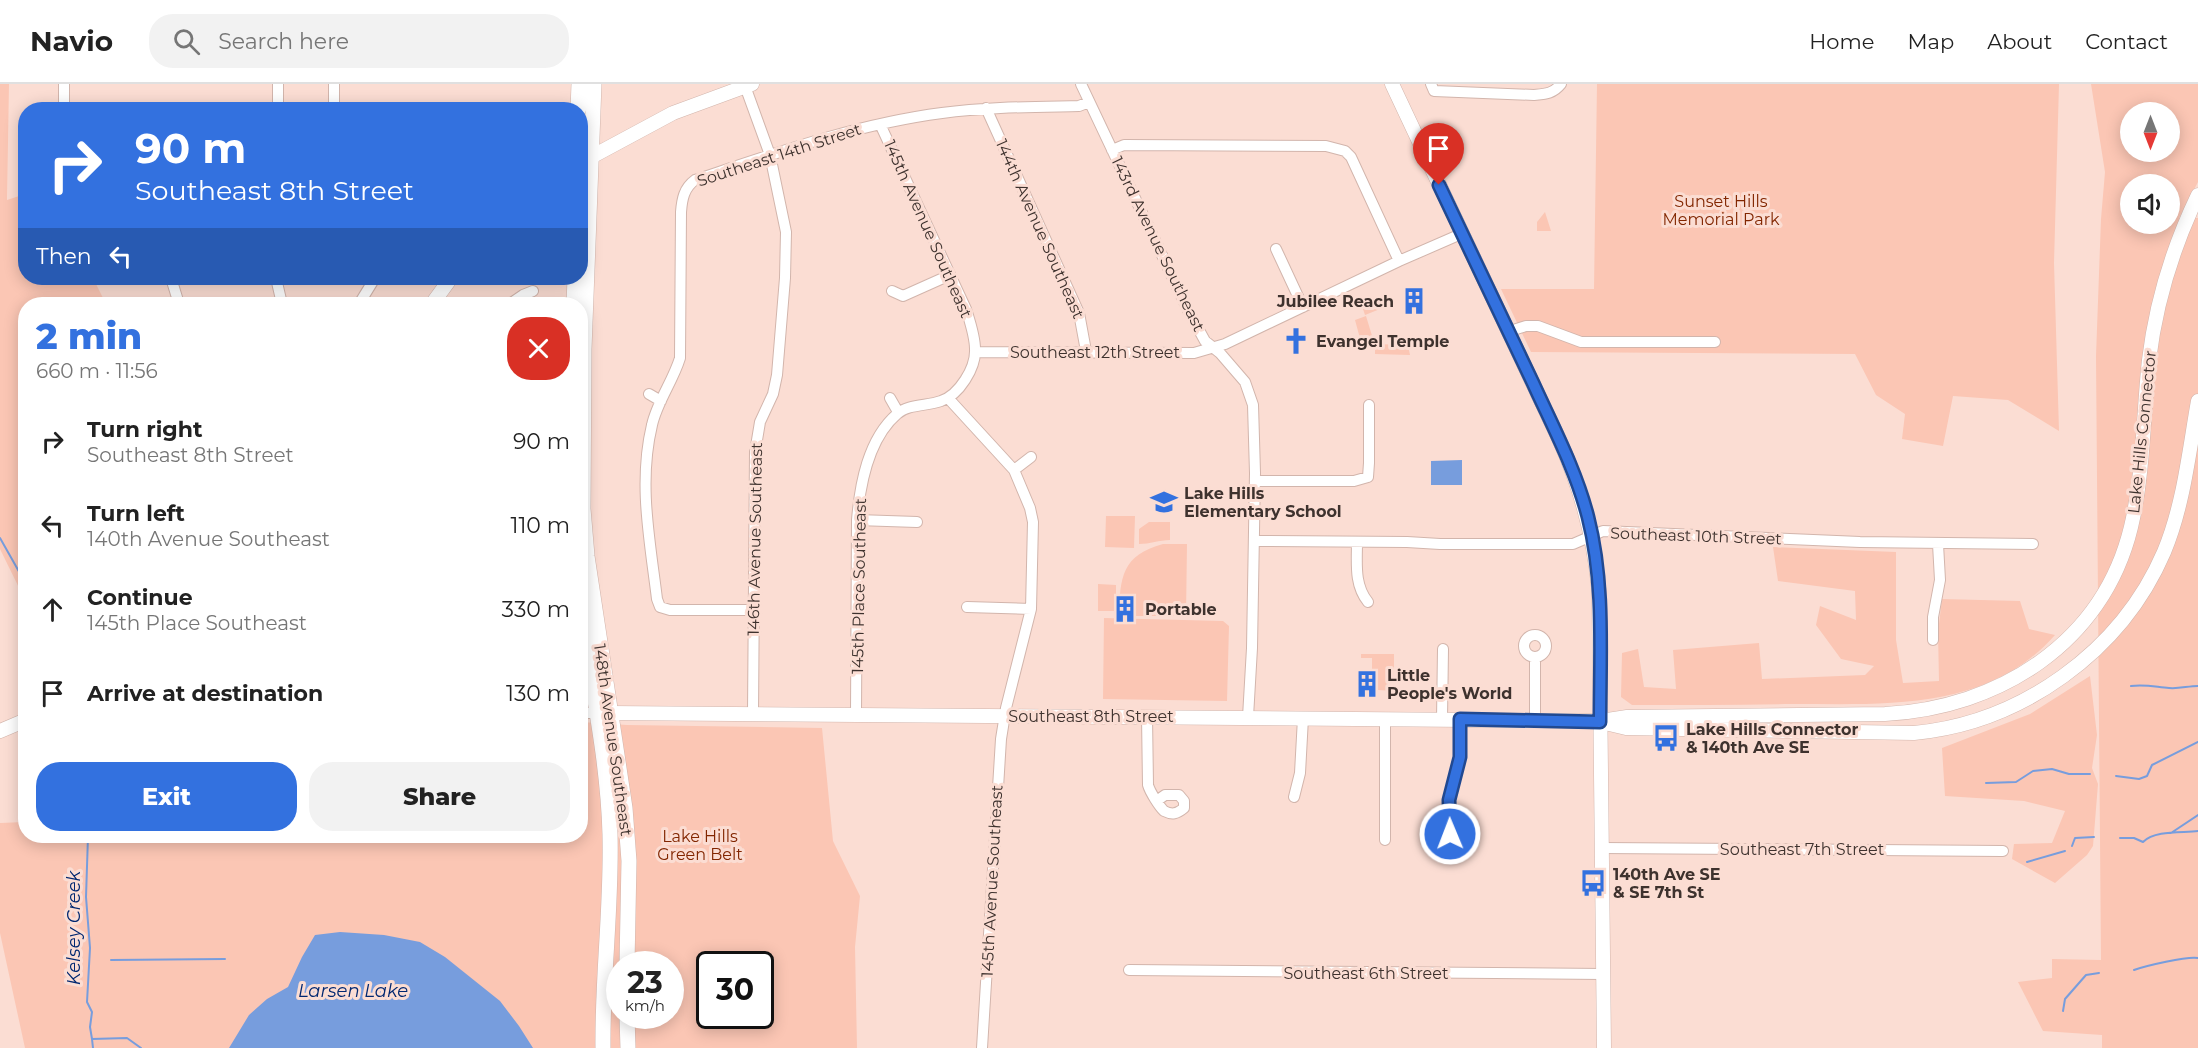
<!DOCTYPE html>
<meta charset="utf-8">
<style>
body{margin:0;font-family:Montserrat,sans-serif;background:#f2f2f2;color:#222;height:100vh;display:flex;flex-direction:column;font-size:22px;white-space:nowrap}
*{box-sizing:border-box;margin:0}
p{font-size:20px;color:#767676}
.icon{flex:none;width:33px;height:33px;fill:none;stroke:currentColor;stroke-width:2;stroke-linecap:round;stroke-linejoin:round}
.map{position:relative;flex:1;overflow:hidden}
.sheet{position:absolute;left:18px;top:213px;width:570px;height:546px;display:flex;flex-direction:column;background:#fff;border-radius:24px;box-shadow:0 3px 15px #0003}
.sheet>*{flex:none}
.banner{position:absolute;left:18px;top:18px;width:570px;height:183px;border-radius:24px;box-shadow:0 3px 15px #0003;background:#3371df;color:#fff;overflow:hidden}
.needle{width:39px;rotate:180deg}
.tools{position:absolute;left:2120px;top:18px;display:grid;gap:12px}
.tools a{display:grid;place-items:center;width:60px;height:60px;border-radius:50%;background:#fff;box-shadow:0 3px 15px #0003;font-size:30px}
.speed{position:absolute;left:606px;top:867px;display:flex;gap:12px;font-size:30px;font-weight:700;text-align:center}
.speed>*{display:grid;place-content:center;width:78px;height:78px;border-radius:50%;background:#fff;box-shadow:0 3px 15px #0003;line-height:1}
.speed small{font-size:15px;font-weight:400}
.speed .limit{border:3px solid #111;border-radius:9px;background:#fff;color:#111}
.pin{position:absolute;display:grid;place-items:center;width:51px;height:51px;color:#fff;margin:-62px -26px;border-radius:50% 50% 50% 0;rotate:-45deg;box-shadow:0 0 6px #0007}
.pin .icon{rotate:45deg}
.me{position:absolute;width:66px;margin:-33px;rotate:359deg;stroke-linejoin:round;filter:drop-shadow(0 0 4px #0008)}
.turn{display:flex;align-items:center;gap:21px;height:126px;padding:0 18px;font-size:27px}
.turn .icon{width:78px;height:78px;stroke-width:2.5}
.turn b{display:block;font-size:42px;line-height:51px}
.then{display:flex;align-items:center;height:57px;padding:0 18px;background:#0003;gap:12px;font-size:22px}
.round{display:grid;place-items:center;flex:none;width:63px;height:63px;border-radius:24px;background:#f2f2f2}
.head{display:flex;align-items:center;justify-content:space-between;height:102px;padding:0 18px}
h1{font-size:36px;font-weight:800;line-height:45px;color:#3371df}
.primary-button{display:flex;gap:12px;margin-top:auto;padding:12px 18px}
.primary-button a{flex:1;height:69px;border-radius:24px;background:#3371df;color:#fff;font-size:24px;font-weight:800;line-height:69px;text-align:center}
.primary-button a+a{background:#f2f2f2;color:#222}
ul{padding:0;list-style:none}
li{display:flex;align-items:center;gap:18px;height:84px;padding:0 18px}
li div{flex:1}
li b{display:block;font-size:22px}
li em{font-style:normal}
header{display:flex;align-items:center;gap:36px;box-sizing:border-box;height:84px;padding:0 30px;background:#fff;border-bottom:2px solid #e0e0e0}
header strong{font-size:28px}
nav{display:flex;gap:33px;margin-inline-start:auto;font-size:21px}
.search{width:420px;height:54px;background:#f2f2f2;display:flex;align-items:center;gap:15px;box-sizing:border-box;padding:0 21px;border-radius:24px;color:#767676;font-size:22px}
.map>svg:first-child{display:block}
.green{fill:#fbc6b4;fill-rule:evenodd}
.water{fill:#779ddd}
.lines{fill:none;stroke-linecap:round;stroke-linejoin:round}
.stream{stroke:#779ddd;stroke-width:2}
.street-casing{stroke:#d2b5ac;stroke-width:12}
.secondary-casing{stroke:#d2b5ac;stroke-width:15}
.primary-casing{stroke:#d2b5ac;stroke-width:16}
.street{stroke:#fff;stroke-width:10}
.secondary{stroke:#fff;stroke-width:14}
.primary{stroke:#fff;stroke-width:15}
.route-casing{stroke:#214991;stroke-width:15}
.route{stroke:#3371df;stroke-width:10}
.labels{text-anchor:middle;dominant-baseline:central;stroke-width:6;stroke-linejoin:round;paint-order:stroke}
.street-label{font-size:16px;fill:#3e322e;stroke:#fbddd3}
.park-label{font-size:16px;fill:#822600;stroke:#fbddd3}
.poi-label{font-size:16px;font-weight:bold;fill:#3e322e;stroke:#fbddd3;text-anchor:start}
.water-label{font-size:18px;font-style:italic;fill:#002770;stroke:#fbddd3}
</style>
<header>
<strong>Navio</strong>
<div class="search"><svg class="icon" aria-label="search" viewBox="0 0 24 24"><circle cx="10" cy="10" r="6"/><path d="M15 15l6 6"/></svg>Search here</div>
<nav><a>Home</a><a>Map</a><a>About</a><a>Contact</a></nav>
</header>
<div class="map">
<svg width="2198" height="964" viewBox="0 0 2198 964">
<rect width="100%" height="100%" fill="#fbddd3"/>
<path class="green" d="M0,0H9L7,116L25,110L26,194H93L106,220H26L25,516L0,465Z
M1597,0H2059L2054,179L2059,347L2008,316L1953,312L1943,362L1902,355L1905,330L1876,311L1855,270L1531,268L1501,205H1594Z
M2091,0H2198V98L2179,134H2198V964H2102V951L2043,947L2018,898L2052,894V875L2101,876L2096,272L2101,135L2105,88ZM2130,28H2169V68H2130ZM2130,100H2169V140H2130Z
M1545,128L1551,147H1537V138Z
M1380,212L1385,223L1365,231L1361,219Z
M1366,232L1373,255L1361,258L1355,236Z
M1375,260L1408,261L1410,271L1375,270Z
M1106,432H1135L1134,464L1105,463Z
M1149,438H1170V456C1159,456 1150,460 1139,460V445Z
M1163,460H1187L1186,532H1119C1120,493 1122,471 1163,460Z
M1773,463L1896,468V556L1903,599L1939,597L1938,548L1942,515L2020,517L2029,545L2055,551C1987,628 1884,620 1791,620C1738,621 1685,621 1632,621L1621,613L1622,569L1638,565L1644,603L1676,605L1673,566L1759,559L1762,595L1865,591L1874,582L1841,575L1816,541L1820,522L1856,536L1855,507L1778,497Z
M1098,500L1116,501V527H1098Z
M1104,534L1223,537L1229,542L1227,617L1103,615Z
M1361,570H1394V607L1378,606V585H1372V574H1361Z
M2090,592L2097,651L2092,684L2098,700L2093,762L2087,771L2055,799L2012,775L2014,760L2052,759L2065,727L2024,717L1945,712L1942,664L2030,630Z
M581,638L627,641L822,644L833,757L860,812L855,863L857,964H25L0,849V739L25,738L26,752H580ZM620,880H670V932H620ZM710,880H760V932H710Z"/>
<path class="water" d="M1462,376V401H1431V377Z
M340,848L384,851L420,858L445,873L500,917L519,942L533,964H229L249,931L267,915L288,903L302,873L315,851Z"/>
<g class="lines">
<path class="stream" d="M0,454L26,500
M2131,602C2145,600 2156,603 2169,604C2179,605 2188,602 2198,602
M2116,692L2139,695L2147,692L2152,681L2198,658
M1986,699L2016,698L2033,687L2052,685L2069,690H2090
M2171,749L2198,731
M88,752L86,813L90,864L87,918L92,928L90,943L92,955L127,954L141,964
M2120,754H2134L2143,758C2155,746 2182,749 2198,747
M2072,762L2075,754L2094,753
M2027,778L2065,767
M111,876L225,875
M2134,886C2145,882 2187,872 2198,874
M2063,927L2065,915L2086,891L2099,889
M92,955L93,964"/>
<defs>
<path id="street" d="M1081,0L1188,226L1205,257L1220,269L1245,298L1253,321L1255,389L1252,564L1248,633
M1431,0L1434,7L1534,11C1545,10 1553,10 1561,0
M745,2L770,71L786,148L785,194L777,291L773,310L760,338L755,368L753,630
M986,24L1079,229L1086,267
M64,26V0
M278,26V0
M334,26V0
M1112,66L1124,61L1326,62L1345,67L1351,73L1399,177
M1276,165L1303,223
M171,194L179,220
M276,194L282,220
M892,207L903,212L950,191
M359,220L375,194
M510,220L523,211L533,207
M1510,247L1526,242H1538L1581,258H1715
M976,268L1194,269L1225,260L1399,177L1461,150
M649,310L661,317
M890,314L898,328
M948,314L1014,386L1030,424L1033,438L1031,525L1006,624L1001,655L982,964
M1014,386L1031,373
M1368,393L1369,379V321
M1255,397H1354L1368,393
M857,436L917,438
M1254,457L1407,458L1440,460H1573L1603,447L1860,458L2033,460
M1357,458C1357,479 1354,501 1368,518
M660,523L657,515C650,457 638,399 652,341C657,318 673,297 680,274L681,128C682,115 684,104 695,96C776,69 857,40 942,29C987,23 1033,23 1079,22L1089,18
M660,523L670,526H753
M967,523L1031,525
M1524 562a11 11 0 1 1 22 0a11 11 0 1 1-22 0Z
M1933,556V533L1940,496L1938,460
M1535,573V636
M580,629H603
M856,630L857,436C860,400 868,355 897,330C908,320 928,322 941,317C959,311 976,284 975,265C975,252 970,238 966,225L880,40
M1147,632L1148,701C1150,708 1159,722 1164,727C1172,731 1177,730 1184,724V717L1179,711H1165L1158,716
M1385,634V756
M1442,635L1443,565
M1294,713L1300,689L1303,634
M1450,750L1449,716L1460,673V635
M1601,764L2003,767
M1129,886L1603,890"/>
<path id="secondary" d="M1392,0L1559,355C1581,404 1594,453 1599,507L1604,964
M580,79L673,29L752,0
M432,220L451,194
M609,629L1601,637L1627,633L1885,630C1999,624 2103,559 2131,443C2144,388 2143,331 2149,276C2156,218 2173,163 2198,111
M1605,639L1626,644L1914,649C2021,639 2121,568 2164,468C2184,420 2189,367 2198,317
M0,647L26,636"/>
<path id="primary" d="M594,0L584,265L583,425L587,472L625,724L629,777L627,880
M578,26L579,0
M574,220L575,194
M580,525C591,599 608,675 610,750C612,821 602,893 603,964
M606,887C607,897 609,904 620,904
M627,932L628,964"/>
</defs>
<use href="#street" class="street-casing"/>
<use href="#secondary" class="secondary-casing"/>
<use href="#primary" class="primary-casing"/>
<use href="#street" class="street"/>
<use href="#secondary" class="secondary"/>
<use href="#primary" class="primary"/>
</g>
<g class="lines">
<defs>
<path id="route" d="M1439,101C1470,167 1502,233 1533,299C1553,343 1576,386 1588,433C1605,499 1600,570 1600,638L1460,635V673L1449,716L1450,750"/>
</defs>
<use href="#route" class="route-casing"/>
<use href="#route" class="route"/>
</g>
<defs>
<symbol id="building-bare" viewBox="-9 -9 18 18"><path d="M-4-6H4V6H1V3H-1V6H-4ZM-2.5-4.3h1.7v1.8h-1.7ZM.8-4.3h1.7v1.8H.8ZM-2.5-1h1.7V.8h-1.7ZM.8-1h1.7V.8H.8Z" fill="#3371df" stroke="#fbddd3" stroke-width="2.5" paint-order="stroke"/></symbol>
<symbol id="church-bare" viewBox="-9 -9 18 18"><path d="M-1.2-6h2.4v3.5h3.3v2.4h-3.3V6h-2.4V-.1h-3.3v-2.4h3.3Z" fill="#3371df" stroke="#fbddd3" stroke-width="2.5" paint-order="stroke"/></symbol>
<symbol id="school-bare" viewBox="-9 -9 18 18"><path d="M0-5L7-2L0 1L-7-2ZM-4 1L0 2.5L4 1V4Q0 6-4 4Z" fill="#3371df" stroke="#fbddd3" stroke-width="2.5" paint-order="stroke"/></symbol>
<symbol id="bus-bare" viewBox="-9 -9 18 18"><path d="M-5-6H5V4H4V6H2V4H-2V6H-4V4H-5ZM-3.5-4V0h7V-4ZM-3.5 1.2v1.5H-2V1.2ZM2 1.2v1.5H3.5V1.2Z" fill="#3371df" stroke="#fbddd3" stroke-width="2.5" paint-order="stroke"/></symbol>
</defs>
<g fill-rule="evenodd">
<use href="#building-bare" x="1395" y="198" width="38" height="38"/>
<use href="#church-bare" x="1277" y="238" width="38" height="38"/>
<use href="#school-bare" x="1145" y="399" width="38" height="38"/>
<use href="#building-bare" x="1106" y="506" width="38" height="38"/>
<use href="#building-bare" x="1348" y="581" width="38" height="38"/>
<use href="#bus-bare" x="1647" y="635" width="38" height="38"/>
<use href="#bus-bare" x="1574" y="780" width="38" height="38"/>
</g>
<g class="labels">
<g class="street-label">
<text transform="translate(779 71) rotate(-18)">Southeast 14th Street</text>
<text transform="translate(928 145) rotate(66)">145th Avenue Southeast</text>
<text transform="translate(1040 145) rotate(66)">144th Avenue Southeast</text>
<text transform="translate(1158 160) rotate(64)">143rd Avenue Southeast</text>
<text x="1095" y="268">Southeast 12th Street</text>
<text transform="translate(2142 348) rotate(-84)">Lake Hills Connector</text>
<text transform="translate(1696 452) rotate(2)">Southeast 10th Street</text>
<text transform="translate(755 455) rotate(-89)">146th Avenue Southeast</text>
<text transform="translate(859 502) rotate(-89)">145th Place Southeast</text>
<text x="1091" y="632">Southeast 8th Street</text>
<text transform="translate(613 656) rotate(82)">148th Avenue Southeast</text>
<text x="1802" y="765">Southeast 7th Street</text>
<text transform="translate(992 797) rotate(-87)">145th Avenue Southeast</text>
<text x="1366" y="889">Southeast 6th Street</text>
</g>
<g class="park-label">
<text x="1721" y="117">Sunset Hills<tspan x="1721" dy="18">Memorial Park</tspan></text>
<text x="700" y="752">Lake Hills<tspan x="700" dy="18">Green Belt</tspan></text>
</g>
<g class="poi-label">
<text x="1394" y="217" text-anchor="end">Jubilee Reach</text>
<text x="1316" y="257">Evangel Temple</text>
<text x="1184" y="409">Lake Hills<tspan x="1184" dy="18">Elementary School</tspan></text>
<text x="1145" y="525">Portable</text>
<text x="1387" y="591">Little<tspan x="1387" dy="18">People's World</tspan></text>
<text x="1686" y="645">Lake Hills Connector<tspan x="1686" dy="18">&amp; 140th Ave SE</tspan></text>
<text x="1613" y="790">140th Ave SE<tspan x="1613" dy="18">&amp; SE 7th St</tspan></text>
</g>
<g class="water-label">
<text transform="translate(74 844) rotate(-90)">Kelsey Creek</text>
<text x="353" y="907">Larsen Lake</text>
</g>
</g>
</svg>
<div class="tools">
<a><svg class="needle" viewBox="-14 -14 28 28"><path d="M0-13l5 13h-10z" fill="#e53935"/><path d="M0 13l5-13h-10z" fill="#767676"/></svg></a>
<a><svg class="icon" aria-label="sound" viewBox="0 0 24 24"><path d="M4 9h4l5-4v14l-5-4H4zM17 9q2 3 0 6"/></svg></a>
</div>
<div class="speed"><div>23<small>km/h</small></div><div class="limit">30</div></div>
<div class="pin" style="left:1439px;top:101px;background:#d93025"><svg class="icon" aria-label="arrive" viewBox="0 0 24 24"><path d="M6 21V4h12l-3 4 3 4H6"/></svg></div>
<svg class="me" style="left:1450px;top:750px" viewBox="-20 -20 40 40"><circle r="17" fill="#3371df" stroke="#fff" stroke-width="3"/><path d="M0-11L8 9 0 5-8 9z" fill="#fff"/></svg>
<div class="banner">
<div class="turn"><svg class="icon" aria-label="right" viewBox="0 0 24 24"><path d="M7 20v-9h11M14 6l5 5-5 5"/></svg><div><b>90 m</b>Southeast 8th Street</div></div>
<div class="then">Then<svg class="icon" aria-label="left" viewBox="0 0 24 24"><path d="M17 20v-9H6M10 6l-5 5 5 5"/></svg></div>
</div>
<section class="sheet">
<div class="head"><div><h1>2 min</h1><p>660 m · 11:56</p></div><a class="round" style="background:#d93025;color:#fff"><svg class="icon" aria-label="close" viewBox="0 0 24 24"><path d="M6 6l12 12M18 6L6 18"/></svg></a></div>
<ul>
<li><svg class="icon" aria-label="right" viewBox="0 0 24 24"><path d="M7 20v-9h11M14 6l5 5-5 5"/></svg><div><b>Turn right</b><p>Southeast 8th Street</p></div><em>90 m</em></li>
<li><svg class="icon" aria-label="left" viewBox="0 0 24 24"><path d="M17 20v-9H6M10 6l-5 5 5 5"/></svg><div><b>Turn left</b><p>140th Avenue Southeast</p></div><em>110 m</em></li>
<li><svg class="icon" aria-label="ahead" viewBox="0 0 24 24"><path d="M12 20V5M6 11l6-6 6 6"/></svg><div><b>Continue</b><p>145th Place Southeast</p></div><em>330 m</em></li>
<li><svg class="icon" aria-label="arrive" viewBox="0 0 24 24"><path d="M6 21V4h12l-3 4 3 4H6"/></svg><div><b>Arrive at destination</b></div><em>130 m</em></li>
</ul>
<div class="primary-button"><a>Exit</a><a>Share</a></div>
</section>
</div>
